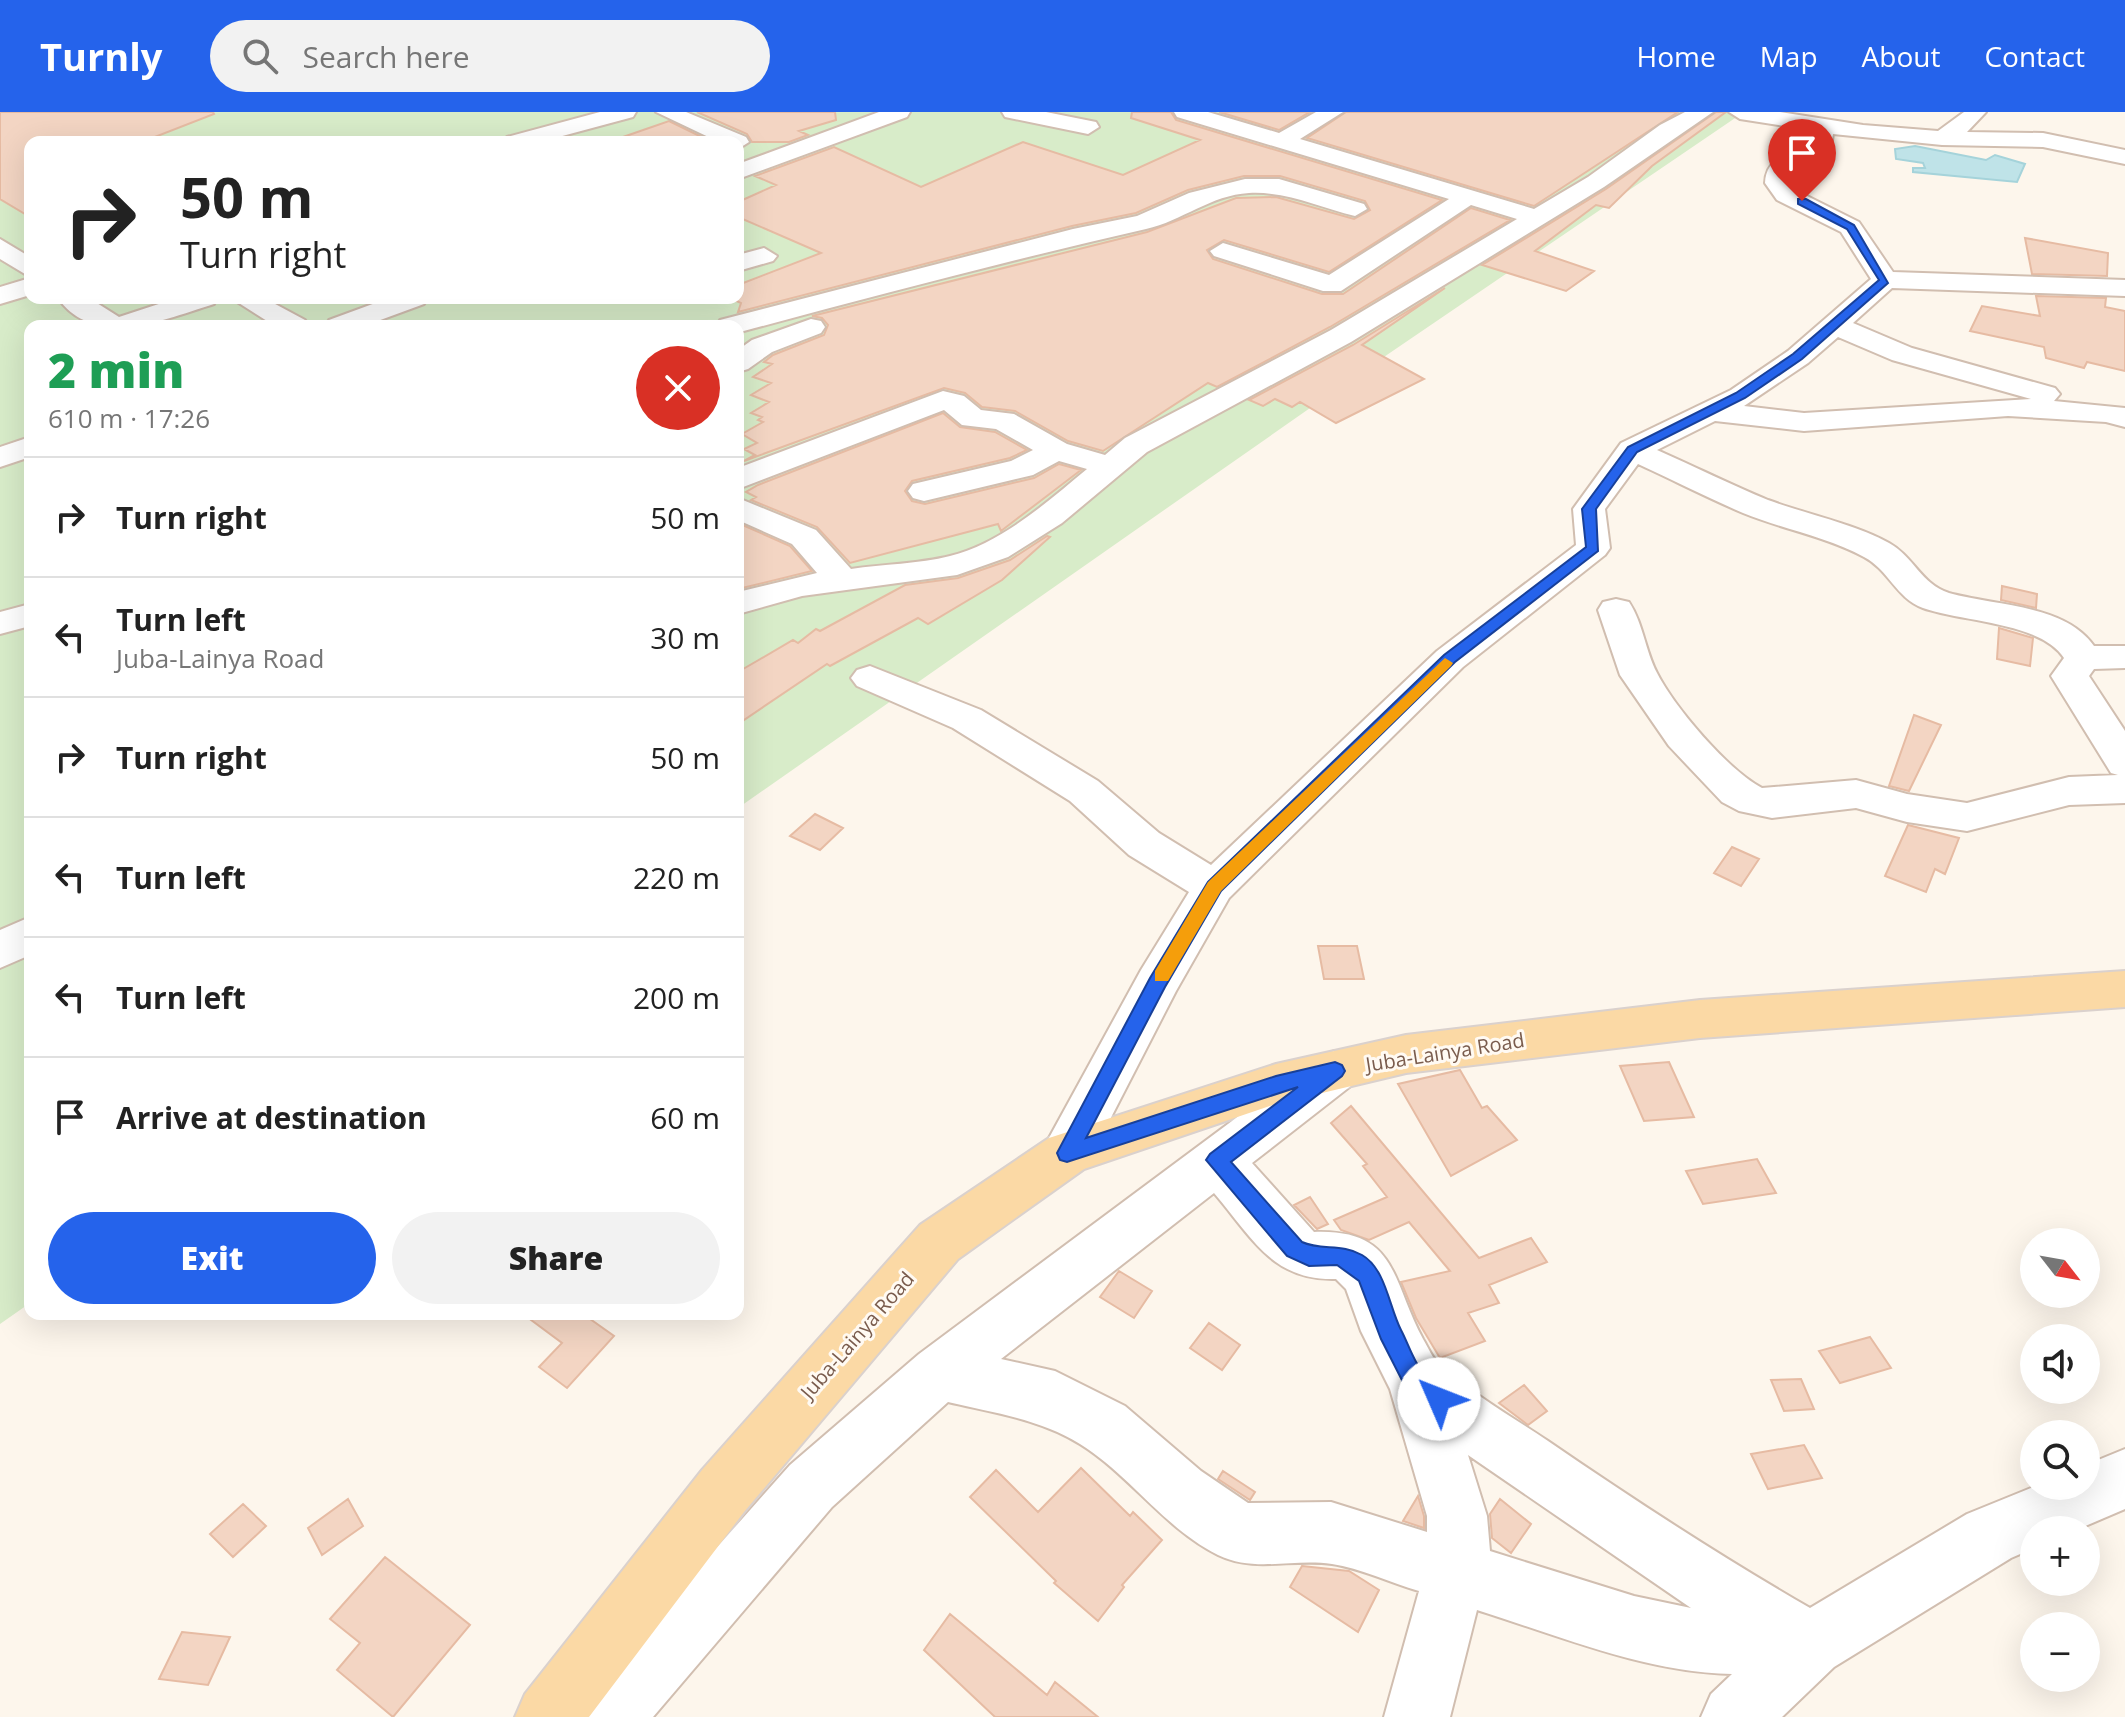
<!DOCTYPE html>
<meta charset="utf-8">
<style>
body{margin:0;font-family:"Open Sans",sans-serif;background:#f2f2f2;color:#222;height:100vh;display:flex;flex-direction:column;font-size:30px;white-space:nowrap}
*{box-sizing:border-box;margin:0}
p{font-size:26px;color:#767676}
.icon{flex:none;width:44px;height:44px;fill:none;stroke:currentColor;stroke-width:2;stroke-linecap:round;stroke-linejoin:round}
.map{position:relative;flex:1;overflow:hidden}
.sheet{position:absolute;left:24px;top:208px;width:720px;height:1000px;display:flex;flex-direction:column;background:#fff;border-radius:16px;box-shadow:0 8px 32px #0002}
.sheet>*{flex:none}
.hud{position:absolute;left:24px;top:24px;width:720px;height:168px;border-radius:16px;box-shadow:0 8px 32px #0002;background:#fff;color:#222;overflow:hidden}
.needle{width:52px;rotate:121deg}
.controls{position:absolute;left:2020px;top:1116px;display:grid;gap:16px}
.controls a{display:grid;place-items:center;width:80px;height:80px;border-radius:50%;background:#fff;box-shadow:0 8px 32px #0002;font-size:40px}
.pin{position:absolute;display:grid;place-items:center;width:68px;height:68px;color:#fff;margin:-82px -34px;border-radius:50% 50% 50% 0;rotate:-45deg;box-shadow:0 0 8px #0007}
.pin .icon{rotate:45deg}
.me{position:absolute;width:88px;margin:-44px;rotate:314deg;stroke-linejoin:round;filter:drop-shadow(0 0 6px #0008)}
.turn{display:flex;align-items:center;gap:28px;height:168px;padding:0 24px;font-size:36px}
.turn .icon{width:104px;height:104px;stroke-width:2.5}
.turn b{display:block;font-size:56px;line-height:68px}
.round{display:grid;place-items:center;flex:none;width:84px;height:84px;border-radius:42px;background:#f2f2f2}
.overview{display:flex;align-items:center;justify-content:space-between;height:136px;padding:0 24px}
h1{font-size:48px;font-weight:800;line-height:60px;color:#1e9e55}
.button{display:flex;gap:16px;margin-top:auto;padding:16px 24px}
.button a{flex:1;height:92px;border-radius:48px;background:#2563eb;color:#fff;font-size:32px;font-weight:800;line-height:92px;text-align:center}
.button a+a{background:#f2f2f2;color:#222}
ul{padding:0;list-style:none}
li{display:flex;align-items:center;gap:24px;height:120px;padding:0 24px;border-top:2px solid #e0e0e0}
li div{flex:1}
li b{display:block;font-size:30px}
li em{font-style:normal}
header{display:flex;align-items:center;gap:48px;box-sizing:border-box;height:112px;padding:0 40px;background:#2563eb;color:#fff}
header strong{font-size:38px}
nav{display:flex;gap:44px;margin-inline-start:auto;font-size:28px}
.search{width:560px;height:72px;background:#f2f2f2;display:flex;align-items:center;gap:20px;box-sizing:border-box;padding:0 28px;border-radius:44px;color:#767676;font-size:30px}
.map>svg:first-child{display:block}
.green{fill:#d8ecc9;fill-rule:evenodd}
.water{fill:#bfe3e8;stroke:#a5d3da;stroke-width:2}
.building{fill:#f3d5c3;stroke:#e6bba3;stroke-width:2}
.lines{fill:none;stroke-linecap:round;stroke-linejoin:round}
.minor-casing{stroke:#d1beb0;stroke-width:4}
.major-casing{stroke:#dad1cd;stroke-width:4}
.minor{fill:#fff;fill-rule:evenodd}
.major{fill:#fbd9a5;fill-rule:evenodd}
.route{fill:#2563eb;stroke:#184099;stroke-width:2}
.slow{fill:#f59e0b}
.labels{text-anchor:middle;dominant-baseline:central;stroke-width:6;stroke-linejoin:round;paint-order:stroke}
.street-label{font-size:20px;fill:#7a5c4d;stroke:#fffaf3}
</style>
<header>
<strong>Turnly</strong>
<div class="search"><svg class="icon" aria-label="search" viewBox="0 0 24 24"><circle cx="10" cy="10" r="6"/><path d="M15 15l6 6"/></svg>Search here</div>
<nav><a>Home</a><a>Map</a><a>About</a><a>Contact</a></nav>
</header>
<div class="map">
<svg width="2125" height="1605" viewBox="0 0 2125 1605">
<rect width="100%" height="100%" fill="#fdf6ec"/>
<path class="green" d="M0,0H1744L1353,266L738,696V214H30V1191L0,1212ZM30,30H738V186H30Z"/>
<path class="water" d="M1915,34L1986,48L1995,43L2025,52L2017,70L1913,60V56H1925L1923,51L1896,47L1895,37Z"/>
<path class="building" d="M0,0H213L214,2L142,30H30V105L0,87Z
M697,0H835L836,8L799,19L808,23L789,30H752L747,22Z
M1132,0H1171L1176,8L1442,88L1329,160L1224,128L1207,138L1213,147L1322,182H1343L1471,96L1510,108L1330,215L1217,275L1208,271L1103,339L1068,329L1015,299L982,295L965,281L944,276L744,349L755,343L744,337L757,331L742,322L763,310L758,308L762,305L751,301L769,290L751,283L771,271L753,265L772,252L764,250L773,243L824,223L828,213L822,206L812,204L1147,120L1236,86L1276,85L1354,107L1370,98L1365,89L1280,64H1244L1188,78L1136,101L1072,114L738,200L741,191L730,186H738V173L821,141L738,105V90L776,73L755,64L834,35L921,75L1023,30L1123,63L1200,28L1131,6Z
M1219,0H1310L1279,18Z
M1346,0H1678L1534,94L1307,26Z
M1716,0H1726L1652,54L1609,96L1596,93L1535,139L1594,159L1566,179L1482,153L1606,77Z
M669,9L712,30H624L623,25Z
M2025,126L2108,141L2107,164L2032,162Z
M1445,176L1362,233L1424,267L1336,311L1300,290L1292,295L1275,287L1263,294L1249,288L1353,233Z
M2036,184L2106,186L2105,195L2125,199V259L2087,250L2084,256L2046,246L2044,235L1970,219L1982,194L2040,204Z
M943,301L960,315L995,320L1027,338L1010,346L912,369L905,379L912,389L925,392L1034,366L1059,352L1081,358L1001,419L998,412L850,451L817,415L751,388L756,385L746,380L758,373Z
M738,411L790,434L812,459L738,477Z
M1047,424L1050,425L1002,468L928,512L918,506L830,554L827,552L738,612V560L793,528L798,531L816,517L820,519L905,473L958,466L1010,448Z
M2002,474L2037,482L2036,496L2001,488Z
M1999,516L2033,526L2030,554L1997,547Z
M1914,603L1941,613L1909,679L1889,674Z
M815,702L843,716L820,738L790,724Z
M1908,713L1959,726L1945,762L1935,757L1926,780L1885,764Z
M1732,735L1759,747L1741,774L1714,761Z
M1318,834H1357L1364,867H1324Z
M1669,950L1694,1005L1644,1009L1620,954Z
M1460,958L1482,996L1487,994L1517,1028L1451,1064L1398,972Z
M1351,994L1479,1146L1531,1126L1547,1150L1489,1173L1499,1191L1468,1201L1485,1229L1440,1246L1416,1206L1401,1170L1450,1159L1409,1110L1369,1128L1341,1118L1334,1108L1387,1085L1363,1054L1367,1052L1331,1011Z
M1757,1047L1776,1081L1703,1092L1686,1059Z
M1310,1085L1328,1112L1317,1117L1294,1093Z
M1119,1159L1152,1179L1134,1206L1100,1185Z
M523,1202H583L614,1224L567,1276L539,1255L562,1231Z
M1209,1211L1240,1233L1222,1258L1190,1236Z
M1870,1225L1891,1256L1840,1271L1819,1239Z
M1801,1267L1814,1297L1784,1299L1771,1268Z
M1524,1273L1547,1299L1528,1313L1499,1291Z
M1804,1333L1822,1366L1768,1377L1751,1342Z
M1081,1356L1130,1404L1133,1400L1162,1428L1122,1473L1124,1475L1098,1509L1054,1471L1056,1469L970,1385L996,1358L1038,1400Z
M1223,1359L1255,1380L1250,1388L1218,1367Z
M1418,1384L1424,1404V1416L1403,1409Z
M348,1387L363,1414L322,1443L308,1416Z
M1500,1387L1531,1412L1511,1441L1492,1426L1490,1402Z
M243,1392L266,1414L233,1445L210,1422Z
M385,1445L470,1513L393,1605L337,1558L360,1531L330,1507Z
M1302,1454L1349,1459L1379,1478L1358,1520L1290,1475Z
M950,1502L1047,1583L1055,1570L1098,1605H995L924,1538Z
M182,1520L230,1525L208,1573L159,1567Z"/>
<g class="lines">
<defs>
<path id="minor" d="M600,0H636L633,5L540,30H504L507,25Z
M656,0H686L746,25L749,30L738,37V30H719Z
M879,0H910L907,5L738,67V52Z
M1002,0H1046L1096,10L1099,15L1088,22L1005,5Z
M1174,0H1208L1279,21L1316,0H1343L1300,27L1534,97L1588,65L1660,13L1685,0H1713L1604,75L1351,230L1147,340L1062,411L1008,445L957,463L802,484L738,502V480L817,461L792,432L738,408V386L816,418L851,457C883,452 919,452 950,444C1002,431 1047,390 1087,357L1059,349L1033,363L924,389L913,386L908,379L913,372L1011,349L1033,338L996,317L962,313L944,298L738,377V356L943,279L964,284L981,298L1014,302L1067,332L1105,343L1125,326L1331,218L1517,107L1471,93L1341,179H1323L1214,144L1210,139L1223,131L1329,163L1449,87L1177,5Z
M1729,0H1780L1863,13L1938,19L1964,0H1986L1967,20L2043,21L2125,38V52L2043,35L1942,33L1833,22L1830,41L1789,60V71L1795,78L1859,110L1893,160L2125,168V184L1892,176L1853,211L1912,236L2055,276L2060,282L2054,289L2125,296V315L2106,310L2008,304L1804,319L1715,309L1657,338C1694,354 1731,373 1768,388C1806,402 1855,412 1889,431C1914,445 1921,472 1949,481C1995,494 2065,492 2094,534H2125V556L2094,557L2089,564L2125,619V691L2069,693L1967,719L1907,710L1856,696L1772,706L1739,699L1722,690L1669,634L1620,563L1598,498L1603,490L1616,487L1629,490C1643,511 1645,538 1657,561C1675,596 1728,658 1762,676L1856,668L1907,682L1967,691L2069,665L2118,663L2111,661L2051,564L2064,546C2041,510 1962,510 1923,496C1896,486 1889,458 1864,445C1827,425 1782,417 1743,401C1708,386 1673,368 1638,352L1605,397L1610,436L1605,443L1463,555L1229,786L1176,879L1085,1056L1067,1063L1049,1056L1042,1041L1049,1026L1141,858L1189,780L1129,743L1070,689L953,616L857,574L851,566L857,558L870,554L981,598L1098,669L1159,721L1211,753L1437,539L1576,433L1573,397L1621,331L1731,278L1788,239L1871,167L1841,120L1777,88L1765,71C1766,45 1789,41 1811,32L1810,18L1740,7ZM1838,225L1892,248L2031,287L1804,301L1744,294L1808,251Z
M1245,67H1279L1364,92L1367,97L1355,104C1319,95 1286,79 1249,81C1211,83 1182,109 1146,117C1010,148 875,184 740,220L738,214H716L720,208L1073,117L1137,104L1189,81Z
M0,127L30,145V165L0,147Z
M764,136L777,144L773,149L738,159V143Z
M30,166V183L0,192V175Z
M58,186H89L119,205L177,186H217L214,192C166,207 94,238 58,186Z
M231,186H264L305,208L309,214H275Z
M389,186H427L424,192L364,214H325L329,208Z
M811,207L821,209L825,215L821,221L772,240L748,257L738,260V238L752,228Z
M30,325V345L0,355V335Z
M30,492V514L0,522V500Z
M30,805V843L0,856V818Z
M1335,939L1352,945L1359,959L1352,973L1252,1051L1314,1120C1398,1117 1391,1168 1423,1227C1428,1235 1432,1246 1439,1252C1471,1281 1512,1305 1548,1329C1634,1388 1720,1444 1810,1496L1967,1402L2036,1374H2086V1353L2125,1337V1397L2076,1418H2034V1436L2011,1446L1834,1555L1782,1605H1701L1711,1582L1732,1562C1644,1560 1560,1524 1477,1498L1450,1605H1384L1419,1479C1391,1471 1360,1456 1332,1452C1292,1446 1255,1461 1218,1443C1164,1416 1130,1363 1080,1332C1040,1307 994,1301 948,1290L832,1395L653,1605H577L587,1582L790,1353L919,1242L1318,945ZM1214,1081C1252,1125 1272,1169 1336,1167L1346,1177L1361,1219L1390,1277L1427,1404V1420L1331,1390L1248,1391L1201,1359L1125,1294L1055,1259L1001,1247ZM1468,1343L1691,1496L1634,1484L1490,1439L1487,1404Z"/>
<path id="major" d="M2125,859V895L1700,926L1406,961L1276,992L1084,1057L958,1147L744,1400L589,1605H515L525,1582L702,1358L920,1113L1049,1026L1276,952L1406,923L1700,888Z"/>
</defs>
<use href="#minor" class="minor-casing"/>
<use href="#major" class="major-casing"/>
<use href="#minor" class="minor"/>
<use href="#major" class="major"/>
</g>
<path class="route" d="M1798,87H1806L1854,113L1888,171L1802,247L1745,286L1637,340L1596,397L1598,439L1455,550L1221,779L1165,875L1086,1026L1276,964L1335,950L1342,953L1345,959L1342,964L1231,1050L1302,1130C1321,1139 1342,1131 1362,1143C1386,1157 1389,1195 1401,1218C1408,1231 1414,1251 1424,1262C1433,1272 1445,1274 1450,1287L1447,1295L1439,1298L1407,1278L1381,1227L1359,1169L1337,1153L1309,1154L1287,1144L1206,1048L1210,1042L1298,975L1067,1050L1060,1048L1057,1041L1150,866L1208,770L1444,543L1586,435L1582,397L1628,335L1736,281L1793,242L1879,168L1847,117L1798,92Z"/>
<path class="slow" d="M1445,546L1453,551L1451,554L1221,779L1168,869H1155V859L1208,770Z"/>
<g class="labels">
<g class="street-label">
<text transform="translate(1445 940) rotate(-9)">Juba-Lainya Road</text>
<text transform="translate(857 1223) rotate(-49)">Juba-Lainya Road</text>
</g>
</g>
</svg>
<div class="controls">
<a><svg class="needle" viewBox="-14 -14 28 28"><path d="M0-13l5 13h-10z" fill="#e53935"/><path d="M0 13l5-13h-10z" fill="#767676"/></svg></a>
<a><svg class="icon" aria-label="sound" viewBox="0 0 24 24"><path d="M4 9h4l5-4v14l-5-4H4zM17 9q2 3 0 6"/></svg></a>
<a><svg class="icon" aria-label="search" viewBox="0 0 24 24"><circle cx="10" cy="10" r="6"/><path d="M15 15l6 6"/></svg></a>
<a>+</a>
<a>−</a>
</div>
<div class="pin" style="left:1802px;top:89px;background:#d93025"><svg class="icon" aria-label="arrive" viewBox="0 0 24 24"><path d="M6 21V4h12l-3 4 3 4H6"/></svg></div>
<svg class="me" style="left:1439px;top:1287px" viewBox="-20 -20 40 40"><circle r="19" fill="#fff"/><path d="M0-13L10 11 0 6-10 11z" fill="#2563eb"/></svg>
<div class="hud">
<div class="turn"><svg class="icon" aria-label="right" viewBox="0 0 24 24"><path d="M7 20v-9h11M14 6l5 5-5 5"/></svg><div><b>50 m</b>Turn right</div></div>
</div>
<section class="sheet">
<div class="overview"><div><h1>2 min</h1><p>610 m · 17:26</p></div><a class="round" style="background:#d93025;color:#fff"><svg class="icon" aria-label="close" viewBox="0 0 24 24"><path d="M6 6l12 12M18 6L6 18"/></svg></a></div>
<ul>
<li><svg class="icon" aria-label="right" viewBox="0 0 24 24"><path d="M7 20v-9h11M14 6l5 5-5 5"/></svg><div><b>Turn right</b></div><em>50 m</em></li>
<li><svg class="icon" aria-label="left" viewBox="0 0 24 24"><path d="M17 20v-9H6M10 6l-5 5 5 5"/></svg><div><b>Turn left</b><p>Juba-Lainya Road</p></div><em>30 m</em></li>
<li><svg class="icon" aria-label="right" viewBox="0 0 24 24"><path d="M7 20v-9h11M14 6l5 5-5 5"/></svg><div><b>Turn right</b></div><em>50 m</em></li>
<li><svg class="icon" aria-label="left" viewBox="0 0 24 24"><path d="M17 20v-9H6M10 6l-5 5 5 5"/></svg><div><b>Turn left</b></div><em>220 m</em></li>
<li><svg class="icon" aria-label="left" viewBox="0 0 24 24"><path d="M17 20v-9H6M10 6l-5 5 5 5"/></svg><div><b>Turn left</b></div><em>200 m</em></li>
<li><svg class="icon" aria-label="arrive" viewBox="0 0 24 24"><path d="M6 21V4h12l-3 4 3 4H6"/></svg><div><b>Arrive at destination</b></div><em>60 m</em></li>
</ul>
<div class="button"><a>Exit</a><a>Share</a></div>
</section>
</div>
